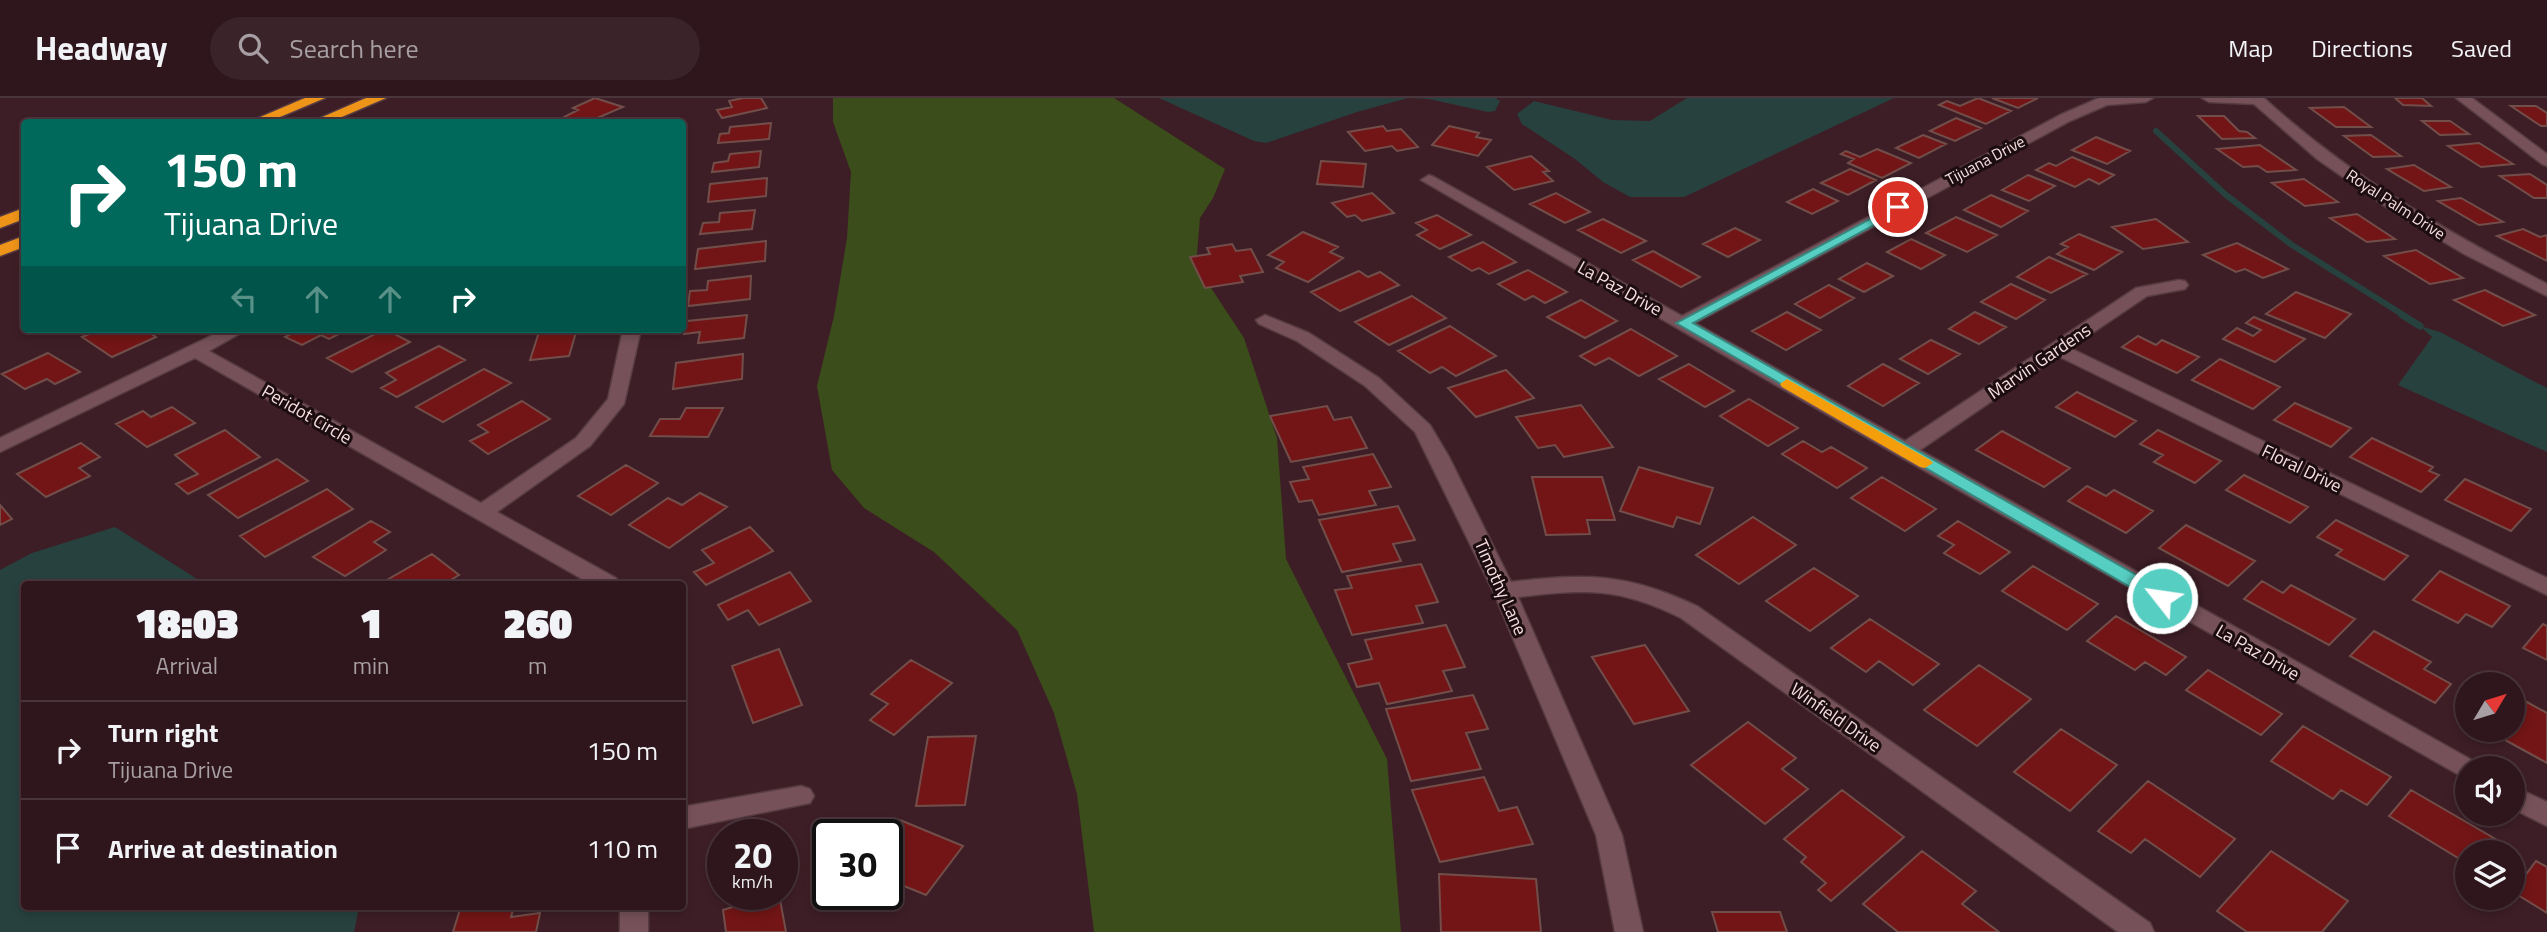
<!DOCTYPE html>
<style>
body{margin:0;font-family:"Titillium Web",sans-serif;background:#3a2329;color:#f1f3f6;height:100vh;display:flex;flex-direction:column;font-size:26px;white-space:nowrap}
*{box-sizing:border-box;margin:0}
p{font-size:23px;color:#a79fa3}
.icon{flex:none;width:38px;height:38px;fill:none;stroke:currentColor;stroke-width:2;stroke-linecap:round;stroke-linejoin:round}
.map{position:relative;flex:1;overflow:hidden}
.sheet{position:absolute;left:21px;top:483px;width:665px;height:329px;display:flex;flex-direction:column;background:#2e161c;border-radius:7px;box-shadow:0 4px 10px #0003,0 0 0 2px #49353b}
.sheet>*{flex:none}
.top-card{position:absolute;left:21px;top:21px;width:665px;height:214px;border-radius:7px;box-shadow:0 4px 10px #0003,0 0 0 2px #49353b;background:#00695c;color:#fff;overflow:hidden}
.needle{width:46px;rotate:52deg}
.controls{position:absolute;left:2455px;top:574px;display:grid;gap:14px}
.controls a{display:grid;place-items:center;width:70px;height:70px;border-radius:50%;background:#2e161c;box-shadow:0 4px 10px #0003,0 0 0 2px #49353b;font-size:35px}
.speed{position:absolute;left:707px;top:721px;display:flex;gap:14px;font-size:35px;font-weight:700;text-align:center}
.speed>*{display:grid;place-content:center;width:91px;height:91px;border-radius:50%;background:#2e161c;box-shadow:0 4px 10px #0003,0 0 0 2px #49353b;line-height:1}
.speed small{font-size:18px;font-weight:400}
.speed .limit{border:4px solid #111;border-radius:10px;background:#fff;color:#111}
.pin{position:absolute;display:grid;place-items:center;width:60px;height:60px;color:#fff;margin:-30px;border:4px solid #fff;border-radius:50%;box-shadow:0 2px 7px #0007}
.me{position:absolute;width:77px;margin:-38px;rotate:300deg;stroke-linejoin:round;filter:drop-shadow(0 0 5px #0008)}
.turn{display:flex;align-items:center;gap:24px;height:147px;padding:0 28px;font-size:32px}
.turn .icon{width:91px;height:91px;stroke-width:2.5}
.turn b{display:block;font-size:49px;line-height:60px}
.lanes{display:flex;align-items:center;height:66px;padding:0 28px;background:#0003;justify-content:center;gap:35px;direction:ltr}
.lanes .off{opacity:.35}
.eta{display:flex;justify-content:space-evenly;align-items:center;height:119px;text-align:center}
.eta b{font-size:42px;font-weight:800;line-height:49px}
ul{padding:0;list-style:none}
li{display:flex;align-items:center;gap:21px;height:98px;padding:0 28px;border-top:2px solid #49353b}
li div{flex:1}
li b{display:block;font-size:26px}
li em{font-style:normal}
header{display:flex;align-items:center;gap:42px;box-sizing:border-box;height:98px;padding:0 35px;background:#2e161c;border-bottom:2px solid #49353b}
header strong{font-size:33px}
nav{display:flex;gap:38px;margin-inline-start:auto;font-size:24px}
.search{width:490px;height:63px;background:#3a2329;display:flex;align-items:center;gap:18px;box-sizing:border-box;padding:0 24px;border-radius:38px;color:#a79fa3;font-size:26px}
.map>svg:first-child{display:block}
.green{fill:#3b4d1a}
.water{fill:#27413e}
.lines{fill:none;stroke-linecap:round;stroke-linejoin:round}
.stream-far1{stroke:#27413e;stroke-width:6}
.stream{stroke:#27413e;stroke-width:7}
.building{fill:#731516;stroke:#724e4a;stroke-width:2}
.minor-casing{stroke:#563b42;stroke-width:3}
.highway-casing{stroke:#563b42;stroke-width:3}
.minor{fill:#765159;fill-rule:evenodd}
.highway{fill:#ee9419;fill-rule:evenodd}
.route{fill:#57cec2;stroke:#39867e;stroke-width:2}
.slow{fill:#f59e0b}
.labels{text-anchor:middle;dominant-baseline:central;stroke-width:6;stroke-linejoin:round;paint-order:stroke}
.far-street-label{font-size:16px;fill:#f6dfe3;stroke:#1c0d10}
.street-label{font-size:18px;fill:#f6dfe3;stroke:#1c0d10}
</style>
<header>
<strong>Headway</strong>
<div class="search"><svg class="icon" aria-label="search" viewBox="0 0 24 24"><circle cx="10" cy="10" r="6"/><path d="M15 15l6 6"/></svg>Search here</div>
<nav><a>Map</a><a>Directions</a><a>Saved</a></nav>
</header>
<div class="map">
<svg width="2547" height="834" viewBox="0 0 2547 834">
<rect width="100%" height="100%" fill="#3e1e26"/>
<path class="green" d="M833,0H1114L1225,71L1213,100L1200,120L1196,167L1244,240L1277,340L1286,461L1387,661L1401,834H1094L1077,696L1054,615L1017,532L934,454L864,410L832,372L817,288L834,218L847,140L851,74L833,24Z"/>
<path class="water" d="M1159,0H1496L1500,3L1495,13L1488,14L1429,1L1408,0L1357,14L1266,45L1254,43Z
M1687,0H1894L1684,99H1630L1603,84L1575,61L1522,26L1517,16L1534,3L1612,22L1650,23Z
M2420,228L2440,234L2547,290V354L2398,287L2432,239Z
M115,429L205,486H24V808L359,809L354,834H0V472L32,455Z"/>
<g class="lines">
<path class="stream-far1" d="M2156,33L2226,97L2292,147L2405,218"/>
<path class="stream" d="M2402,217L2420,228"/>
</g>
<path class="building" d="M595,0L623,9L588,24H578L564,19L578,12L573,10Z
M743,0H761L767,10L722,20L717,12L732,9L729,3Z
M1978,0L2011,13L1986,26L1939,7L1947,3L1960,8Z
M1992,0H2038L2018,10Z
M2395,0H2422L2431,8L2403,7Z
M2511,8H2536L2547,15V28H2541Z
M2344,9L2371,29H2336L2310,10Z
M2198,18H2224L2239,33L2247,34L2255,40L2222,41Z
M1956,20L1981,30L1955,43L1930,33Z
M2422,23H2450L2469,36L2440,37Z
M771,25L769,41L718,45L720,36L729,35L730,29Z
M1383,28L1387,33L1401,31L1418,49L1397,53L1392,48L1365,53L1348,34Z
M1449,28L1479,35L1476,39L1491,42L1478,58L1432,47Z
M1923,37L1946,46L1919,60L1896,50Z
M2371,37L2401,58L2373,59L2344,38Z
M2096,39L2130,53L2107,66L2072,52Z
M2479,45L2513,66L2481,69L2448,48Z
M2260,47L2296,72L2267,74L2258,68L2243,69L2217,51Z
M1877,51L1911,65L1882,80L1848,65L1854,61L1841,56L1846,53L1860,59Z
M761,53L759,69L712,74L714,65L728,63L730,56Z
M1531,58L1549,73L1543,74L1553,83L1514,92L1487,69Z
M2072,59L2114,77L2099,86L2089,81L2075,89L2036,72L2049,65L2056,68Z
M1321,63L1366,66L1363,89L1317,86Z
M2414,67L2451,89L2424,93L2387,71Z
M1850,71L1876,82L1848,97L1821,85Z
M2530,76L2547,87V100H2534L2500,78Z
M2028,77L2055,88L2029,103L2002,92Z
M767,80L766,98L708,104L710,86Z
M2304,81L2338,104L2305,108L2272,85Z
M1813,91L1838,103L1812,116L1787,104Z
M1372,95L1394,115L1362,123L1355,117L1347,119L1332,105Z
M1556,95L1590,114L1565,125L1530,106Z
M1991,97L2028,113L2001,129L1964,112Z
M2461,100L2503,124L2479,127L2438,103Z
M755,112L752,131L700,136L703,125L719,124L720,115Z
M2357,116L2395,141L2367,144L2330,120Z
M1437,117L1471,137L1440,151L1417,137L1427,132L1416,125Z
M1956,119L1997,137L1967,154L1926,135Z
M1603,121L1646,143L1621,155L1578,132Z
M2156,121L2188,144L2143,151L2112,129Z
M1735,130L1760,142L1728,159L1703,146Z
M2523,131L2540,139L2547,137V163L2497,138Z
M1303,134L1338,149L1330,154L1343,160L1308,184L1276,170L1284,164L1268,157Z
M2079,136L2122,154L2094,172L2057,156L2068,149L2061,146Z
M1911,141L1945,157L1921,171L1887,154Z
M766,143L765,163L695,171L698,151Z
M1483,144L1516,164L1489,176L1479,170L1472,173L1449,159Z
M2237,145L2288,171L2263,180L2245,171L2236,174L2203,157Z
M1232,146L1236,153L1251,151L1263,174L1240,178L1243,184L1205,190L1190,159L1210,156L1207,150Z
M2416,152L2463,180L2430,186L2384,158Z
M1653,153L1700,179L1681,189L1633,162Z
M2049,159L2087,176L2051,195L2017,179Z
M1867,165L1893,178L1864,194L1839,181Z
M1528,172L1567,194L1545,205L1533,198L1525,202L1498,186Z
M1359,173L1368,179L1380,174L1399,187L1340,213L1311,194Z
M751,178L750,201L688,208L690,193L707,192L708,183Z
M2011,186L2045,202L2016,221L1981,204Z
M1829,187L1854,200L1820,220L1795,206Z
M2485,192L2535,217L2503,228L2454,202Z
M2296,194L2351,216L2325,240L2266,216Z
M1412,198L1446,220L1389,247L1355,224Z
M1581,202L1617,223L1585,240L1547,219Z
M1787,214L1821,232L1786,252L1752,233Z
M1975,214L2006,229L1979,246L1949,231Z
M747,217L744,240L698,245L700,234L684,236L687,223Z
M2254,219L2305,241L2275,264L2223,241L2237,230L2253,238L2261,232L2246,225Z
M1450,228L1496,258L1456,278L1442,269L1430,275L1398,253Z
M101,231H144L156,239L112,259L82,239Z
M300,231H349L329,241L321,237L302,247L285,239Z
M385,231L410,244L352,274L327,260Z
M540,231H577L569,258L530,262Z
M1631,231L1677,258L1639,278L1609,260L1595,267L1580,258Z
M2138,238L2156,247L2162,242L2199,259L2177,275L2122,249Z
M1931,242L1960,256L1928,276L1900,261Z
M439,248L465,262L397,299L381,290L396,282L386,275Z
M48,255L80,274L55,286L47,281L25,291L2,276Z
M743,256L742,281L673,291L676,265Z
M2220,261L2280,289L2253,311L2192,282Z
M1689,266L1734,293L1705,309L1659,281Z
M1883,266L1919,285L1883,308L1848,288Z
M484,271L511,285L443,324L416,309Z
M1506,272L1534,300L1476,319L1448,290Z
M2077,294L2136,323L2115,339L2056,309Z
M1749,301L1798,330L1768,348L1720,318Z
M522,303L550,321L488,356L470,343L488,334L478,327Z
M2295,305L2351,330L2331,349L2274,322Z
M1581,307L1613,349L1564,359L1555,347L1538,350L1516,319Z
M1327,308L1334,322L1351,319L1367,350L1291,364L1270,318Z
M172,309L195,325L147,349L116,326L143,313L151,319Z
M686,310H723L708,339L650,338L660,321H680Z
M225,332L260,359L188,396L176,386L198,376L175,357Z
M2158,332L2221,363L2195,385L2154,364L2163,357L2140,346Z
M2002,333L2070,370L2044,389L1976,352Z
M2372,340L2433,369L2429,373L2439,377L2421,394L2350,359Z
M1803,343L1822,354L1831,349L1867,370L1837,390L1782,356Z
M81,345L100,359L79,370L90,378L46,399L17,376Z
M1373,356L1391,389L1369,393L1376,407L1319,417L1312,402L1299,404L1290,384L1309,381L1303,369Z
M277,361L308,383L238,420L208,397Z
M626,367L658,385L611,417L578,398Z
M1639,369L1713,390L1700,426L1677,419L1673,429L1620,413Z
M2244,377L2308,409L2290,425L2226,392Z
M1532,379H1602L1615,422H1587L1590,436L1546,437Z
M1882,379L1936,411L1905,433L1851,400Z
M2465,381L2531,411L2511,433L2445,402Z
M2087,388L2106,398L2114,392L2153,413L2126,435L2068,403Z
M327,391L353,411L265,459L240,438Z
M700,395L727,409L669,450L629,427L668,400L682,407Z
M0,407L12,421L0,427Z
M1398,408L1415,442L1393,446L1401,463L1342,474L1319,422Z
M1753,419L1796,447L1739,486L1696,457Z
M2336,422L2408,458L2384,482L2336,457L2342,452L2317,439Z
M371,423L390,434L374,444L386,452L345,478L313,459Z
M1958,423L2010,454L1980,476L1944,455L1954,447L1938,438Z
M2186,427L2255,463L2228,488L2159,450Z
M750,429L773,453L706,487L694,474L714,465L702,452Z
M432,456L459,477L444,486H380Z
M1421,466L1438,504L1416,508L1423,525L1352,537L1335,492L1352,490L1347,478Z
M2033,468L2098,506L2067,532L2002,493Z
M1814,470L1858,498L1810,533L1766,503Z
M2440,473L2510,508L2492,529L2466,516L2458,525L2413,502Z
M790,474L811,503L759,527L748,512L728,522L718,507Z
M2262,483L2283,495L2291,487L2355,521L2329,547L2244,501Z
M2116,518L2186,559L2166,577L2145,564L2135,572L2087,543Z
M1870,521L1939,566L1913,587L1879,563L1866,574L1831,550Z
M2543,526L2547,528V562L2523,550Z
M1446,527L1465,569L1443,573L1452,593L1387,606L1379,585L1357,589L1348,566L1372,561L1365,542Z
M2374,533L2431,564L2424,571L2451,586L2435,605L2350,558Z
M1645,547L1689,613L1634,626L1592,559Z
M779,551L802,607L753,625L732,568Z
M911,562L952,585L894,637L870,622L888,606L871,596Z
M1979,567L2031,601L1977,648L1924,612Z
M2208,572L2282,616L2261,637L2186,592Z
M1473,597L1488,631L1466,635L1481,671L1411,683L1386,611Z
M2525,603L2547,615V665L2487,632H2513V611L2517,614Z
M1748,624L1796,660L1782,671L1808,691L1765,726L1691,667Z
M2303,628L2391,679L2367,707L2341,692L2333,701L2271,663Z
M2061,631L2117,667L2070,713L2014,674Z
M976,638L965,707L916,708L928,639Z
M1484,679L1499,713L1517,709L1533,746L1440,764L1412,692Z
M2148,683L2235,741L2200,779L2145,741L2131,755L2098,733Z
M1842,692L1904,739L1831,803L1818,792L1826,785L1801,764L1806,759L1784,741Z
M2411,692L2504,746L2497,754H2468V766L2389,718Z
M900,722L963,748L926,797L887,781V758L893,750L887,748V738Z
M1922,753L1976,793L1962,806L1999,834H1898L1863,806Z
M2271,753L2348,803L2322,834H2247L2217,813Z
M2536,763L2547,769V815L2513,794Z
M1439,776L1536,781L1541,834H1441Z
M774,796H779L786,834H726L723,812Z
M461,808H514L511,819L540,815L536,834H453Z
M1712,814H1780L1787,834H1718Z"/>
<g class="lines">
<defs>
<path id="minor" d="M2099,0H2153L2146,4L2107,7L2070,23L1695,225L1905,343L2136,190L2179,182L2185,183L2188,187L2185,191L2147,198L2070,250L2547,480V497L2058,258L1920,352L2477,665L2480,670H2468V682L1897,357L1421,82L1429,77L1434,79L1682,218L2060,17Z
M2202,0H2264C2349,78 2446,133 2547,186V198L2464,156L2389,111L2317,61L2254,6L2209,4Z
M2456,0H2472L2547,56V68L2542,66Z
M1265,217L1309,235L1379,280L1430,327L1449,359L1511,484C1587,475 1627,475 1697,508L2150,825L2154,834H2118L1681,520C1619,489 1585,491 1518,499L1622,737L1643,834H1615L1596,737L1493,493L1415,334L1365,288L1297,243L1259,226L1256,222Z
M225,231H248L209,253L481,405L576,340L608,301L623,231H641L624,306L590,348L497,414L616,480L619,486H591L195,260L0,354V340Z
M801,688L810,691L814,698L810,705L682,731V709Z
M2513,688L2547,704V728L2513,711Z
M620,808H648V834H620Z"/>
<path id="highway" d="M305,0H325L268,24H249Z
M366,0H386L330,24H311Z
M24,110V121L0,130V119Z
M24,138V149L0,158V147Z"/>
</defs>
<use href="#minor" class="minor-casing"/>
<use href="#highway" class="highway-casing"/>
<use href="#minor" class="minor"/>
<use href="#highway" class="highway"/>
</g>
<path class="route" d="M1898,106L1902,107V112L1693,225L2168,495L2171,500L2168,504H2156L1676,225Z"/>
<path class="slow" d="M1787,281L1930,362L1933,365L1925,370L1920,369L1782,289L1780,286Z"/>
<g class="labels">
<g class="far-street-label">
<text transform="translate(1985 62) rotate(-28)">Tijuana Drive</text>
<text transform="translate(2396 106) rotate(33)">Royal Palm Drive</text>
</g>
<g class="street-label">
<text transform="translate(1620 190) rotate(29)">La Paz Drive</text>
<text transform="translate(2039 263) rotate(-34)">Marvin Gardens</text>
<text transform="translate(307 316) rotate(30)">Peridot Circle</text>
<text transform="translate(2302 370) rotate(26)">Floral Drive</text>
<text transform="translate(1501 489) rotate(66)">Timothy Lane</text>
<text transform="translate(2258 554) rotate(30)">La Paz Drive</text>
<text transform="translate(1836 619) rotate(35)">Winfield Drive</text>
</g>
</g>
</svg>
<div class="controls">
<a><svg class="needle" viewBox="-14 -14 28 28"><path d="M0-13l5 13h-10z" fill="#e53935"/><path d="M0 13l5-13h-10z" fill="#a79fa3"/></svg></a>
<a><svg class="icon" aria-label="sound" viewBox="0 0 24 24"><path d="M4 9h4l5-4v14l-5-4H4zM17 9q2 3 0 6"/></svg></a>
<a><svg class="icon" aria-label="layers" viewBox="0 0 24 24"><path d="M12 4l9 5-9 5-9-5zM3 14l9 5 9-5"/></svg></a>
</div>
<div class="speed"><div>20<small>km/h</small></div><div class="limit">30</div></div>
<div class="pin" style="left:1898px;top:109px;background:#d93025"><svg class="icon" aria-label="arrive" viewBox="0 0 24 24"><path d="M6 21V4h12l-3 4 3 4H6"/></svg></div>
<svg class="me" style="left:2162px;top:500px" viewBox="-20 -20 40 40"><circle r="17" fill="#57cec2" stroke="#fff" stroke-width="3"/><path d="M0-11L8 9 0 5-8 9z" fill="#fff"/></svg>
<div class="top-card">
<div class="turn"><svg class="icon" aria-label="right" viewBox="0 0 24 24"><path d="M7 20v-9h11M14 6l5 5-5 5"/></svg><div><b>150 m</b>Tijuana Drive</div></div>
<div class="lanes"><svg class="icon off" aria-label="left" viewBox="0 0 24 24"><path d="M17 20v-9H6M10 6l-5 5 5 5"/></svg><svg class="icon off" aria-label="ahead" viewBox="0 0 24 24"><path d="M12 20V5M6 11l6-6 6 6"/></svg><svg class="icon off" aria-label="ahead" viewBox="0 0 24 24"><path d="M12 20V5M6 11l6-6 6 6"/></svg><svg class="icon" aria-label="right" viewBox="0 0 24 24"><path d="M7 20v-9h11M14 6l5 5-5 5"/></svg></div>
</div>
<section class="sheet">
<div class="eta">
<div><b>18:03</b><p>Arrival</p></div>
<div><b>1</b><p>min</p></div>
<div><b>260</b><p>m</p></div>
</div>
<ul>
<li><svg class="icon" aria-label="right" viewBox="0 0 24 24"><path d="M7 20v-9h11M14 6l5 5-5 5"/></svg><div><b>Turn right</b><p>Tijuana Drive</p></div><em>150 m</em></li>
<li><svg class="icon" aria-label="arrive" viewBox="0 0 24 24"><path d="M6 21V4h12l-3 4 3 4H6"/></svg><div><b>Arrive at destination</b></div><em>110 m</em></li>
</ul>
</section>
</div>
